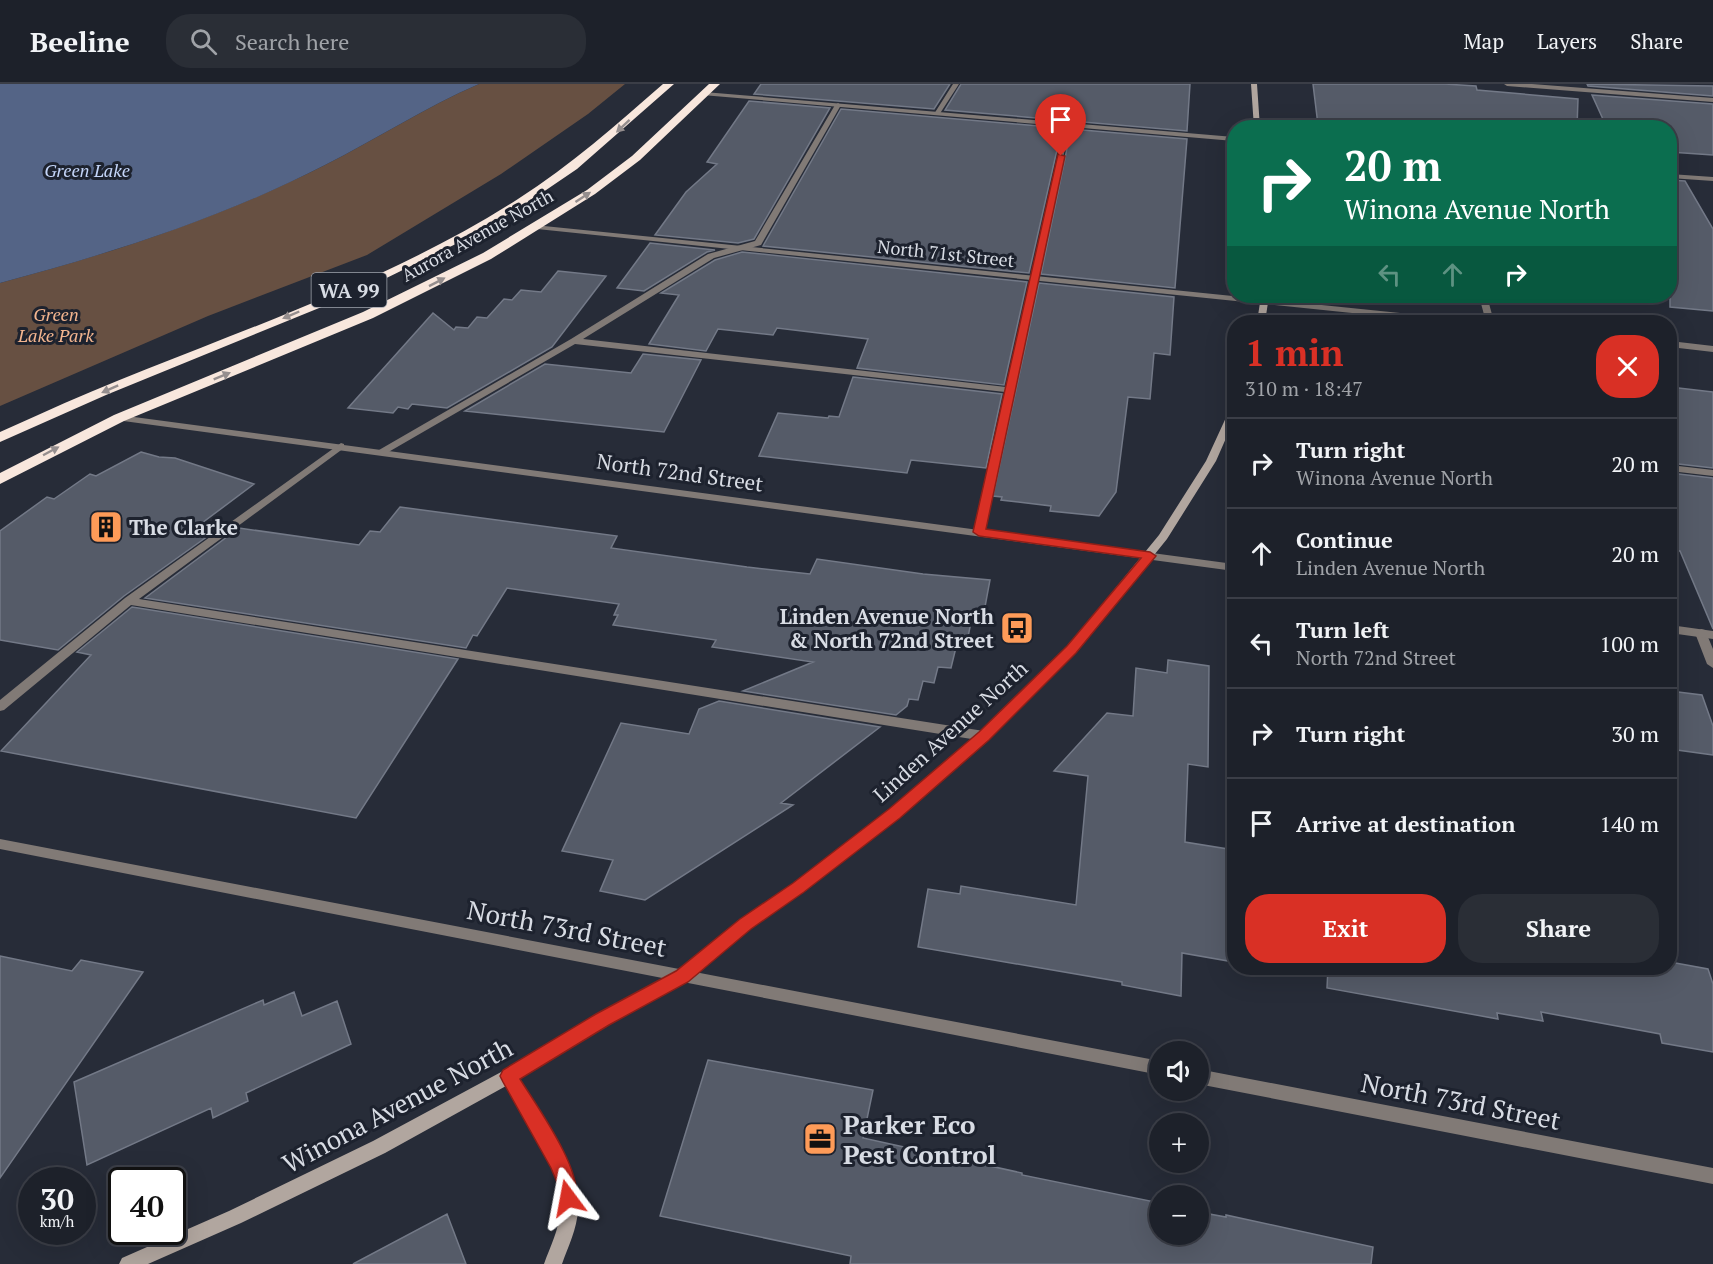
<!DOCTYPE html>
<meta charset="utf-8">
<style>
body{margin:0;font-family:"PT Serif",serif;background:#2a2e36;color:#f1f3f6;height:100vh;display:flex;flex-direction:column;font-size:22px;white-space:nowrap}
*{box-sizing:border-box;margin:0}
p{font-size:20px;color:#a0a3a8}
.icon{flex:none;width:33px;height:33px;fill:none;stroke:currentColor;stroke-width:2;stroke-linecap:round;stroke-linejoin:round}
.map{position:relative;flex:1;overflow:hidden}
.details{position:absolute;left:1227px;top:231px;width:450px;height:660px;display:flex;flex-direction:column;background:#1d212a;border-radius:24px;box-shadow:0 6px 24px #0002,0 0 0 2px #3b3e47}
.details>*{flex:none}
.top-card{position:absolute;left:1227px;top:36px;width:450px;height:183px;border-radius:24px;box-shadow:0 6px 24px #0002,0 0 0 2px #3b3e47;background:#0b6e4f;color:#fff;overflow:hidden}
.controls{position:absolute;left:1149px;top:957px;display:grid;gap:12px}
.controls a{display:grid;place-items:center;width:60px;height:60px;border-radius:50%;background:#1d212a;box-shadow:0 6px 24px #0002,0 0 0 2px #3b3e47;font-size:30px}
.speed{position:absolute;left:18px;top:1083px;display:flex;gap:12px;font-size:30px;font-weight:700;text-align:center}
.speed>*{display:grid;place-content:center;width:78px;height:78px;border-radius:50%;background:#1d212a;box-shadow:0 6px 24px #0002,0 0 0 2px #3b3e47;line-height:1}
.speed small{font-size:15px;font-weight:400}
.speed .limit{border:3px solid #111;border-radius:9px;background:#fff;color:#111}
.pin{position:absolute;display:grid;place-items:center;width:51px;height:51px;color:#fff;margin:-62px -26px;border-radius:50% 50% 50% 0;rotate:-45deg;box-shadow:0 0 6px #0007}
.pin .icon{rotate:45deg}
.me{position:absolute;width:66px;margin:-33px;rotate:347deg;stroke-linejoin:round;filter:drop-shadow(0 0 4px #0008)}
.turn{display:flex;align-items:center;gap:21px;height:126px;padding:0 18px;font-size:27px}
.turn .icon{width:78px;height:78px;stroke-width:2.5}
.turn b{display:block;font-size:42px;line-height:51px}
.lanes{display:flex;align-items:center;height:57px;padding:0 18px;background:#0003;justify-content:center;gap:30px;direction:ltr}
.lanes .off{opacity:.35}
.round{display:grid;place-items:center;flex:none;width:63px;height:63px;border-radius:24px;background:#2a2e36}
.summary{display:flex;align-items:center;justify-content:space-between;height:102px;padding:0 18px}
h1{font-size:36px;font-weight:800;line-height:45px;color:#d93025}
.button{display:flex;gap:12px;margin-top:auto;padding:12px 18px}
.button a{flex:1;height:69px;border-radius:24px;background:#d93025;color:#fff;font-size:24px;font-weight:800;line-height:69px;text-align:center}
.button a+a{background:#2a2e36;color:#f1f3f6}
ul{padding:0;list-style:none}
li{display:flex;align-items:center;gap:18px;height:90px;padding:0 18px;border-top:2px solid #3b3e47}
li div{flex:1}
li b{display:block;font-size:22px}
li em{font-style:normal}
header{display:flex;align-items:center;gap:36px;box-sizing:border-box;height:84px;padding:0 30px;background:#1d212a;border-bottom:2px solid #3b3e47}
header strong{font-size:28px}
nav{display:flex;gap:33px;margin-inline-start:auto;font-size:21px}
.search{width:420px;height:54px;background:#2a2e36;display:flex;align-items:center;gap:15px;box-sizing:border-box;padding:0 21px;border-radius:24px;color:#a0a3a8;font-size:22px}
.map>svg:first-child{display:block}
.green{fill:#675042}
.water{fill:#546486}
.building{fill:#555b68;stroke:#737987;stroke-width:1.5}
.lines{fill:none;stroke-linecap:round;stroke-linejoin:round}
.lane{fill:#817a76;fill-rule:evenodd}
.street{fill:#817a76;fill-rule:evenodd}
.secondary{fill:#b1a69f;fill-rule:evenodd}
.highway{fill:#f8e7dd;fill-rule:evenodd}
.oneway{fill:#958e8e}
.route{fill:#d93025;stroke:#8d1f18;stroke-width:1.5}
.labels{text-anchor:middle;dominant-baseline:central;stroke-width:6;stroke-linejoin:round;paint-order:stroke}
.far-water-label{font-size:18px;font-style:italic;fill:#c4d5f9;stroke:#1d222e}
.far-street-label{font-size:18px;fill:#d8dce4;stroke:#1d222e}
.far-park-label{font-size:18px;font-style:italic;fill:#f3b58f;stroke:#1d222e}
.shield{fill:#1d222e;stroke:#a0a4ad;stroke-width:1.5}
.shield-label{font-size:20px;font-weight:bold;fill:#d8dce4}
.street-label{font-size:21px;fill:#d8dce4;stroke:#1d222e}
.poi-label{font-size:21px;font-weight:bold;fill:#d8dce4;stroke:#1d222e;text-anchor:start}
.near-street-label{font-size:26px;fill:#d8dce4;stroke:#1d222e}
.near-poi-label{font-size:26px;font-weight:bold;fill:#d8dce4;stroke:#1d222e;text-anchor:start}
</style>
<header>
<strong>Beeline</strong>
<div class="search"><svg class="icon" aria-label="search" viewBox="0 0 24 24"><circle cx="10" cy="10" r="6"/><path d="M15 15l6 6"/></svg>Search here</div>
<nav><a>Map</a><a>Layers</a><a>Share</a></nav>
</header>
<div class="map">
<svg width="1713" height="1180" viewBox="0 0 1713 1180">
<rect width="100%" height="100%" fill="#272c38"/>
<path class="green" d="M479,0H625L588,30L501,90L367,171L208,232L0,322V199C112,169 222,133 325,81C377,55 425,23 479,0Z"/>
<path class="water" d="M0,0H479C425,23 377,55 325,81C222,134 112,169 0,199Z"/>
<path class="building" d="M761,0H950L934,25L754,10Z
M961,0H1190L1187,47L945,26Z
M1313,0H1445L1476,2L1477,6L1578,15L1577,44H1346L1318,41Z
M1587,0L1713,2V12L1588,2Z
M1592,11L1713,20V71L1670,68V44H1607Z
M749,17L830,24L754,155L738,159L655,151L686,108L717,80L707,78Z
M841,25L1062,44L1029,189L763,162Z
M1071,45L1187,55L1175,204L1041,190Z
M1670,96L1685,97L1713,145V227L1670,223Z
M650,159L715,166L707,168L644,207L617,204Z
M742,168L1027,198L1004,301L857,284L868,255L777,244L773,251L718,245L706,267L649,260L679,211L661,209L715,176Z
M558,187L606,192L552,263L447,324L412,320L408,325L398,323L393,329L348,324L433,229L454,246L456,243L468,244L477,233L487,234L504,215L512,216L521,206L541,208Z
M1039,199L1174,213L1170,271L1154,269L1150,315L1128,313L1116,408L1099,432L1050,427L1051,422L1001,416L1002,413L993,412Z
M643,270L701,276L664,348L465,327L545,280L631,289Z
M853,293L1002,310L986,384L911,376L907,389L759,372L778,329L828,334L829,332L839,333Z
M1670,303L1713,308V384L1670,379Z
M141,368L159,373L175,374L254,400L202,439L222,442L124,512L58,566L0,556V447L47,413L54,415L90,390L96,392Z
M1670,389L1713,394V545L1680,467L1670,466Z
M400,423L617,452L611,464L747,483L810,490L817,475L923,490L990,496L982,539L971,538L968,553L959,551L951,584L938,583L934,599L923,597L918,616L909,615L907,622L896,631L743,607L813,578L712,563L716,556L613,541L618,531H614L619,520L507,504L477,552L473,551L466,564L145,514L239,444L359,461L370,447L380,448Z
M132,523L458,575L356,734L1,667L91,571L77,568Z
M1168,576L1209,582L1208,683L1188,680L1185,758L1234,766V878L1182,869L1181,912L1122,901V898L918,863L928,805L960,810L961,802L1076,821L1088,692L1054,687L1107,629L1133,632L1136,584L1167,589Z
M1670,607L1702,611L1713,642V671L1670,665Z
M719,617L880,643L781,719L793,721L645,816L600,807L613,776L562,767L621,639L689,650L699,625Z
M0,872L72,887L81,876L143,888L0,1094Z
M1670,878L1708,885L1713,900V968L1662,959L1660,950L1541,928L1543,937L1497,929L1498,935L1327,904L1328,884H1670Z
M294,908L302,932L337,917L351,960L246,1009L248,1017L213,1034L211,1024L87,1081L74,998L263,916L264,921Z
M708,976L873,1006L863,1054L1022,1089V1091L1160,1119V1150H1198V1128L1226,1133V1131L1373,1163L1371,1180H850L851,1172L660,1132Z
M447,1130L466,1180H353Z"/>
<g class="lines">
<path class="lane" d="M953,0H959L939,31H935L934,30Z
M1504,0H1532L1713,14V18L1507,2Z
M838,19L841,21L761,161L714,174L583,255L1006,303L1065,42L1070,41L983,450L979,451L974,448L1005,308L575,260L385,370H379V366L571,255L708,170L755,157L835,21Z
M1479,212H1487L1494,238H1486Z
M341,359L344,360V364L139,515L984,647L988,649L990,652L988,655L984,657L131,521L4,626L0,627V616L125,514Z
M1670,381L1713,386V392L1670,387Z
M1701,545L1705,546L1713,565V584L1707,580L1695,549Z"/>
<path class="street" d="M704,8L1234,53V57L702,11L701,10Z
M1670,90L1713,93V97L1670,94Z
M534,141L1459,235L1463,238H1439L537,145L533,143Z
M1670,257L1713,262V268L1670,263Z
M119,331L1234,480V487L116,336V332Z
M1670,541L1713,547V555L1670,549Z
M0,755L1160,977V991L0,765Z
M1198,985L1713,1084V1100L1198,1000Z"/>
<path class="secondary" d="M1251,0H1257L1260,44H1254Z
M1261,212H1269L1265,238H1257Z
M1234,324V336L1216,377L1167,455L1076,568L988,655L900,733L804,808L751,844L687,897L608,940L519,994C542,1032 578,1081 578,1126C577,1145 568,1163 562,1180H544C550,1163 559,1146 560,1127C562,1082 528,1039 506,1002L385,1069L241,1139L148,1180H119L122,1174L229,1127L373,1057L503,987L598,930L677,887L741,836L794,800L890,725L980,649L1068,562L1159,451L1206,377L1229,327Z"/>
<path class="highway" d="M663,0H674L577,85L524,121L470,153L356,209L106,311L0,358V348L38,331C197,259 370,210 518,115C571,81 616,41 663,0Z
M709,0H720L640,76L595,110L491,175L373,234L124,337L0,400V389L114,331L363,228L483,169L587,106L632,72Z"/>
</g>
<defs><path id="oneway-solid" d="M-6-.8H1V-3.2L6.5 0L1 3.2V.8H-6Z" transform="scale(1.5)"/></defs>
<g class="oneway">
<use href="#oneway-solid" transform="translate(623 42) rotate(137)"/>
<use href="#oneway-solid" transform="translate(583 113) rotate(-33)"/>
<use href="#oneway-solid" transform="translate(437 198) rotate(-27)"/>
<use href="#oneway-solid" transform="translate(291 231) rotate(157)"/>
<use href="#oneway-solid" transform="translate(222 292) rotate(-22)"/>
<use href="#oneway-solid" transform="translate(110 305) rotate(156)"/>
<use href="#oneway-solid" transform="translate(51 367) rotate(-28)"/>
</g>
<path class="route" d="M1058,70L1065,72L986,445L1150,468L1156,472L1076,569L989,656L900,734L804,808L751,845L688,898L609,941L520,995C536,1021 587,1091 575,1121L568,1124L561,1121L558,1101L551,1084L503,998L500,992L503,986L596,930L676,887L740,835L793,799L889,725L979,648L1067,562L1141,474L979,452L973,448Z"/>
<defs>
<symbol id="building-square" viewBox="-11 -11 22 22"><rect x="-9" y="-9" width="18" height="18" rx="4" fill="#fe9b58" stroke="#1d222e"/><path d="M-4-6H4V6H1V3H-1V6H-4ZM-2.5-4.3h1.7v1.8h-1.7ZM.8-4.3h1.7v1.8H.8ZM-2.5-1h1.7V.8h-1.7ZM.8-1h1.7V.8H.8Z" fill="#111"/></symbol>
<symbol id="bus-square" viewBox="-11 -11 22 22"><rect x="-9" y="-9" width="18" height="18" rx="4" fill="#fe9b58" stroke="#1d222e"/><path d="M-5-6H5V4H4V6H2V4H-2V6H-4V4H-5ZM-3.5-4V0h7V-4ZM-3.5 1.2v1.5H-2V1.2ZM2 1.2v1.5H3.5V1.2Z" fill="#111"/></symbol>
<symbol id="office-square" viewBox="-11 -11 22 22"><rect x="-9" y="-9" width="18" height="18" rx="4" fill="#fe9b58" stroke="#1d222e"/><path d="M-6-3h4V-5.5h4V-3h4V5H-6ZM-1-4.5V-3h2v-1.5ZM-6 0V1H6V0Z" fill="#111"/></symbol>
</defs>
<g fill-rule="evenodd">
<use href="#building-square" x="87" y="424" width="38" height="38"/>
<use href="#bus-square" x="998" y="525" width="38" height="38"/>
<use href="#office-square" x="801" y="1036" width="38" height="38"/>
</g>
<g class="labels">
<g class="far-water-label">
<text x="87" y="86">Green Lake</text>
</g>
<g class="far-street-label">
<text transform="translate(477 151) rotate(-29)">Aurora Avenue North</text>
<text transform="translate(946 169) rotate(6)">North 71st Street</text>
</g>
<g class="far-park-label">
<text x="56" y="230">Green<tspan x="56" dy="21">Lake Park</tspan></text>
</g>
<rect class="shield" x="311.5" y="189" width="75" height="34" rx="4.5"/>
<g class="shield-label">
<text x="349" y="206">WA 99</text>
</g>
<g class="street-label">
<text transform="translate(680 388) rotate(8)">North 72nd Street</text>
<text transform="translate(950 647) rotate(-42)">Linden Avenue North</text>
</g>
<g class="poi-label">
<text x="129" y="443">The Clarke</text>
<text x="994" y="532" text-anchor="end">Linden Avenue North<tspan x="994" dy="24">&amp; North 72nd Street</tspan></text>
</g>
<g class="near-street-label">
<text transform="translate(567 844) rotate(11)">North 73rd Street</text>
<text transform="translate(1461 1017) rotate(11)">North 73rd Street</text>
<text transform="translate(397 1021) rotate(-28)">Winona Avenue North</text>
</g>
<g class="near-poi-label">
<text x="843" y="1040">Parker Eco<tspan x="843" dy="30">Pest Control</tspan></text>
</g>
</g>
</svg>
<div class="controls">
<a><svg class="icon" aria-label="sound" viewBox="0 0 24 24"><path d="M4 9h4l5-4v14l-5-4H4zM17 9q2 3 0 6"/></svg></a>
<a>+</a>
<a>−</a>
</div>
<div class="speed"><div>30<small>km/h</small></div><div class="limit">40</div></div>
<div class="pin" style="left:1061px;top:72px;background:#d93025"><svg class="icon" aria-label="arrive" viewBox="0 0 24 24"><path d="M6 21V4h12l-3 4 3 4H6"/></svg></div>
<svg class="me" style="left:568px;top:1114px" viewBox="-20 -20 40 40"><path d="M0-17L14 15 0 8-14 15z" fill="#d93025" stroke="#fff" stroke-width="4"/></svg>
<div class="top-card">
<div class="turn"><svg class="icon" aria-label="right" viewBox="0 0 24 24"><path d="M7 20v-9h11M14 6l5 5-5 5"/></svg><div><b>20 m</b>Winona Avenue North</div></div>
<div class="lanes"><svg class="icon off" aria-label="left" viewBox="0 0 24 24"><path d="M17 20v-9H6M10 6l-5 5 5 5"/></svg><svg class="icon off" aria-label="ahead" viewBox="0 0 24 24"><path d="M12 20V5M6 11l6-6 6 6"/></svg><svg class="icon" aria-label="right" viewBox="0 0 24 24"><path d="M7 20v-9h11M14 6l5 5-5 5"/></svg></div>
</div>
<section class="details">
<div class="summary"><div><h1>1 min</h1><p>310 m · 18:47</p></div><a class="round" style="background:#d93025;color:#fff"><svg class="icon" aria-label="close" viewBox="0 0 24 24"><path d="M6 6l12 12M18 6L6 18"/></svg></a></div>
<ul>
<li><svg class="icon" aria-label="right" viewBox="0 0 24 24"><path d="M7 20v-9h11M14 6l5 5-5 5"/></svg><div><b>Turn right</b><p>Winona Avenue North</p></div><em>20 m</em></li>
<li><svg class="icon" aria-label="ahead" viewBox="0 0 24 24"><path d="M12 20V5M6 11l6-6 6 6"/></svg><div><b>Continue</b><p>Linden Avenue North</p></div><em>20 m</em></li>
<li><svg class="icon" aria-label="left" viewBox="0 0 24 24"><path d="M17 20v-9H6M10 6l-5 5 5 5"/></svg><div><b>Turn left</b><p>North 72nd Street</p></div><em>100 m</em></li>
<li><svg class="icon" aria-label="right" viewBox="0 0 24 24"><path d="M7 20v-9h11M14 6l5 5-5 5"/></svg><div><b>Turn right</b></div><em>30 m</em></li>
<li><svg class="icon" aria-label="arrive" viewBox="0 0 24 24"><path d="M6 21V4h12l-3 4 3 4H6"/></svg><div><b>Arrive at destination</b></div><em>140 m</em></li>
</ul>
<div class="button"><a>Exit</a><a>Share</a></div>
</section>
</div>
